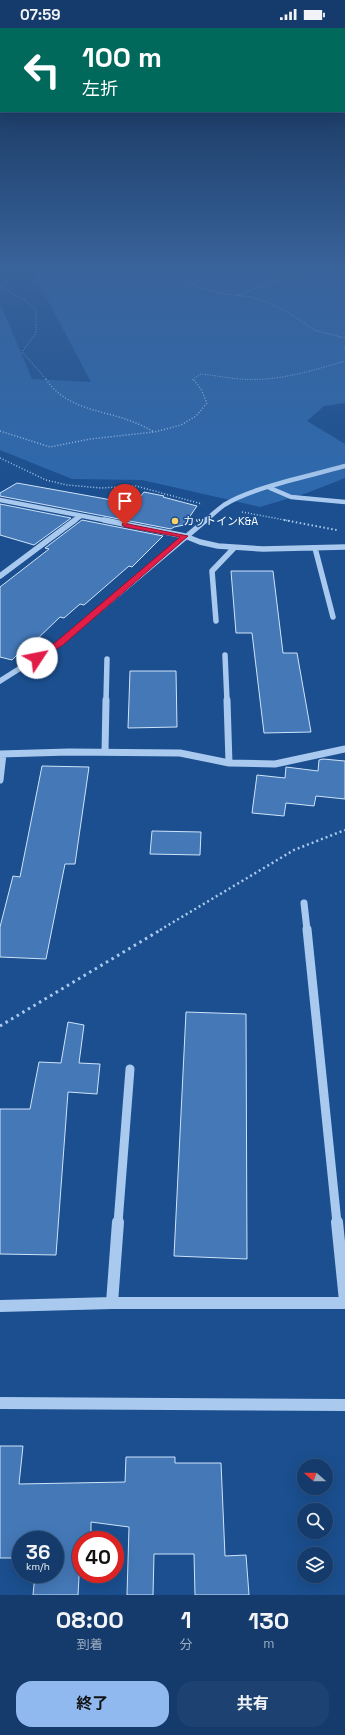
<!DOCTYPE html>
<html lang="ja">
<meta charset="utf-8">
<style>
body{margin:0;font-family:"Space Grotesk","Noto Sans JP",sans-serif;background:#1d4271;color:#f1f3f6;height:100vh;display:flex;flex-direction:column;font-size:15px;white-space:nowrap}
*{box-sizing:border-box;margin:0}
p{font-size:13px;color:#9dadc1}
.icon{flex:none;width:22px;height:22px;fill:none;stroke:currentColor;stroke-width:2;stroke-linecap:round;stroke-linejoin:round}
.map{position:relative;height:1567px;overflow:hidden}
.side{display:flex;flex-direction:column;background:#143b6b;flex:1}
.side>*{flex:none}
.hud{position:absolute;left:0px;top:0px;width:345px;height:84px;box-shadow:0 4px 16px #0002,0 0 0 1px #33557e;background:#00695c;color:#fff;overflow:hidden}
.needle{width:26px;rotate:290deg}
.controls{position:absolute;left:297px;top:1431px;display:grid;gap:8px}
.controls a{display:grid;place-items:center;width:36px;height:36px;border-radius:50%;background:#143b6b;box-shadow:0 4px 16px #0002,0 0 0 1px #33557e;font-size:20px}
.speed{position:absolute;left:12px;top:1503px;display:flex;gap:8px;font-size:20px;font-weight:700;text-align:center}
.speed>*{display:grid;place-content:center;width:52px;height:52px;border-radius:50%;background:#143b6b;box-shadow:0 4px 16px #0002,0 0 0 1px #33557e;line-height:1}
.speed small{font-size:10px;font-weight:400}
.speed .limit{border:6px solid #d22;background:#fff;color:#111}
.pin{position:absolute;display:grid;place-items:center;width:34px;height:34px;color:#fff;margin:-41px -17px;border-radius:50% 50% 50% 0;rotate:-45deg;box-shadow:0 0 4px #0007}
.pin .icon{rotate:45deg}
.me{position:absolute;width:44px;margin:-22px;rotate:56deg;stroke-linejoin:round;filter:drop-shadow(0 0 3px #0008)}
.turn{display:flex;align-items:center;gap:14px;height:84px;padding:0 16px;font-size:18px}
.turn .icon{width:52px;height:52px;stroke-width:2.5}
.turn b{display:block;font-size:28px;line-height:34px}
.eta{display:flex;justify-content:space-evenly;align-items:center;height:68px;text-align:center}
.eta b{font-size:24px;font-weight:700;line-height:28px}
.button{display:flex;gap:8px;margin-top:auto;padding:8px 16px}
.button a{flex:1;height:46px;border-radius:16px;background:#90b9f0;color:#111;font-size:16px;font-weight:700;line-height:46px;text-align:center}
.button a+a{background:#1d4271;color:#f1f3f6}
.status{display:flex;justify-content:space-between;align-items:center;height:28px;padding:0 20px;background:#143b6b;direction:ltr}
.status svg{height:11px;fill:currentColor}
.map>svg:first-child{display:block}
.green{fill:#2e69ad}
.building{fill:#4478b7;stroke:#cfe3fa}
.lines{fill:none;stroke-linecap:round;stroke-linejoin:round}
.path-far4{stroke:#a9c9ee;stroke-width:1;stroke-dasharray:1 1.5;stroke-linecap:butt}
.path-far3{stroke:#a9c9ee;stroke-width:1.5;stroke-dasharray:1 2;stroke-linecap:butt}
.path-far2{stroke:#a9c9ee;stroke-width:2;stroke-dasharray:1.5 2.5;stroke-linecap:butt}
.path-far1{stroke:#a9c9ee;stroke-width:2.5;stroke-dasharray:2 3;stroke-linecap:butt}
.path{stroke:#a9c9ee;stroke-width:3;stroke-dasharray:2.5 4;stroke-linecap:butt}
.minor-far4{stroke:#a9c9ee;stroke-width:4.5}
.minor-far3{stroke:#a9c9ee;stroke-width:5.5}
.minor-far2{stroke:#a9c9ee;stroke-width:7}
.minor-far1{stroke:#a9c9ee;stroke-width:9}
.minor{stroke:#a9c9ee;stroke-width:12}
.route{fill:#e11d48;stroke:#92132f}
.poi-dot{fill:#ffd166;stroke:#1b4f8f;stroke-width:1.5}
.labels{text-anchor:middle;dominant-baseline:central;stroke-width:3;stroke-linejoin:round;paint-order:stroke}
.far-poi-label{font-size:11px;fill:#fff;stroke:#1b4f8f;text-anchor:start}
</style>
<div class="status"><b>07:59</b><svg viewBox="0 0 49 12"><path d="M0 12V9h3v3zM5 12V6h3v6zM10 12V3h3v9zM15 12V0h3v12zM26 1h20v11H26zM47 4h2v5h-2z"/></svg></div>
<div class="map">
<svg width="345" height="1567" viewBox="0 0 345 1567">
<rect width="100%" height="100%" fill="#1b4f8f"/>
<path class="green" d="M28,241H345V375L324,378L307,393L345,416V450L307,465L260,479L142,452L72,451L0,422V275L32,351L91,354L33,244Z"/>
<path class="building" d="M17,455L134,476L144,464L164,468L163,469L197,478L184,497L174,499L171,501L0,468V465Z
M0,476L71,490L34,517L0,507Z
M82,492L163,508L132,539L129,538L84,577L80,576L64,590L60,589L32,616L29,615L12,632L0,629V559L49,521L45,520Z
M231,543H273L283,625H297L311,704L264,705L252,605H236Z
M130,643H176L177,699L128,700Z
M323,731L345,733V771L316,768L314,778L286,775L284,788L252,785L257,747L285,750L286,739L318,743L319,732Z
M42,738L89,739L75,836H65L46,931L0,929V899L13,848L20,849Z
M152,803L201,804L200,827L150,826Z
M186,984L246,986L247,1231L174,1228Z
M68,994L84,997L79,1035L100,1036L97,1066L68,1064L56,1227L0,1226V1081H30L39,1034L61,1035Z
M0,1418H23L19,1456L125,1454L126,1429H175V1435H221L225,1528L246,1527L249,1567H195L194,1526H154L153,1567H127L129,1499L91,1494V1512H81L78,1567H33L35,1546H55V1512H21V1530H0Z"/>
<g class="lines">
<path class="path-far4" d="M165,241L170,248L217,265L251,269L264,273L286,283L314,302L345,310
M0,258L26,273L36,282V305L22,324L47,352
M239,267C261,256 285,251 307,241
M345,318V322
M192,352L200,346C213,347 226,350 240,351C275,354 312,343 345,333"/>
<path class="path-far3" d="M46,351C65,381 102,382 131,393C139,396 147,400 154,404
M0,403L50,419L90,411L154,404L181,397L196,388L207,375L201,361L193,351
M0,430L46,452L67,457L101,460L136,458L202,476
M242,484L290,493"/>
<path class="path-far2" d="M284,492L337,502"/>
<path class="path-far1" d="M160,902L294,822L345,802"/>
<path class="path" d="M0,998L162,901"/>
<path class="minor-far4" d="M270,460L291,469L345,474
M0,472L109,493
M74,493L81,488
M205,493C211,488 217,482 224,477C252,459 311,448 345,438"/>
<path class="minor-far3" d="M104,492L185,508L200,514L218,518L263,521L345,519
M315,520L333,589
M0,548L75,492
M216,593L212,543L234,520
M225,627L227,673
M0,653L60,615L206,492
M106,673L107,631"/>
<path class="minor-far2" d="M227,672L229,735
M105,724L106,672
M0,726L69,724L180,725L229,735L275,736L345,721
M0,752L3,726
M304,875L307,902"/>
<path class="minor-far1" d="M307,901L337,1195
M118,1195L130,1041"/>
<path class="minor" d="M337,1194L345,1273
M112,1275L118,1194
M0,1278L112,1275H345
M0,1375L345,1377"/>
</g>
<linearGradient id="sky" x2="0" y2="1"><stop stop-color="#0f2b4f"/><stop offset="0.52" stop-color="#39639b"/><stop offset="1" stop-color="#39639b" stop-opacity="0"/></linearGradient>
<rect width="345" height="461" fill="url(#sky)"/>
<path class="route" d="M123,495L188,508L63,617L39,632H34V629L57,613L180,509L125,499L122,497Z"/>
<circle class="poi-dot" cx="175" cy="493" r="4"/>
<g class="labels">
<g class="far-poi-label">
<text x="183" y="493">カットインK&amp;A</text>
</g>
</g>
</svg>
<div class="controls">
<a><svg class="needle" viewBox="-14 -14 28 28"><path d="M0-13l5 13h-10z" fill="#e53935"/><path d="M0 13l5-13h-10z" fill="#9dadc1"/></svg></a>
<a><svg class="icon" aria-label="search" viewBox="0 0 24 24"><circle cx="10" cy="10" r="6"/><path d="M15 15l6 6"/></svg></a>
<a><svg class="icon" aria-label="layers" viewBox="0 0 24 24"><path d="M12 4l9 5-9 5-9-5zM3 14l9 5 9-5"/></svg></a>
</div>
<div class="speed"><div>36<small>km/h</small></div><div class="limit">40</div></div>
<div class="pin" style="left:125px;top:497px;background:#d93025"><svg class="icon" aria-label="arrive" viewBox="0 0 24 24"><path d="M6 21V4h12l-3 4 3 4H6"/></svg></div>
<svg class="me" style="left:37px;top:630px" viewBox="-20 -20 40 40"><circle r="19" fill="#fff"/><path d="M0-13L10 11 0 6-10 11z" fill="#e11d48"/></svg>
<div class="hud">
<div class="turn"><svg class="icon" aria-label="left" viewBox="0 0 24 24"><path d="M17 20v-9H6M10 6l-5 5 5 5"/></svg><div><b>100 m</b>左折</div></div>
</div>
</div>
<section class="side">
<div class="eta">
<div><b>08:00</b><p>到着</p></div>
<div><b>1</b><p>分</p></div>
<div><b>130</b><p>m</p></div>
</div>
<div class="button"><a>終了</a><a>共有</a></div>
</section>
